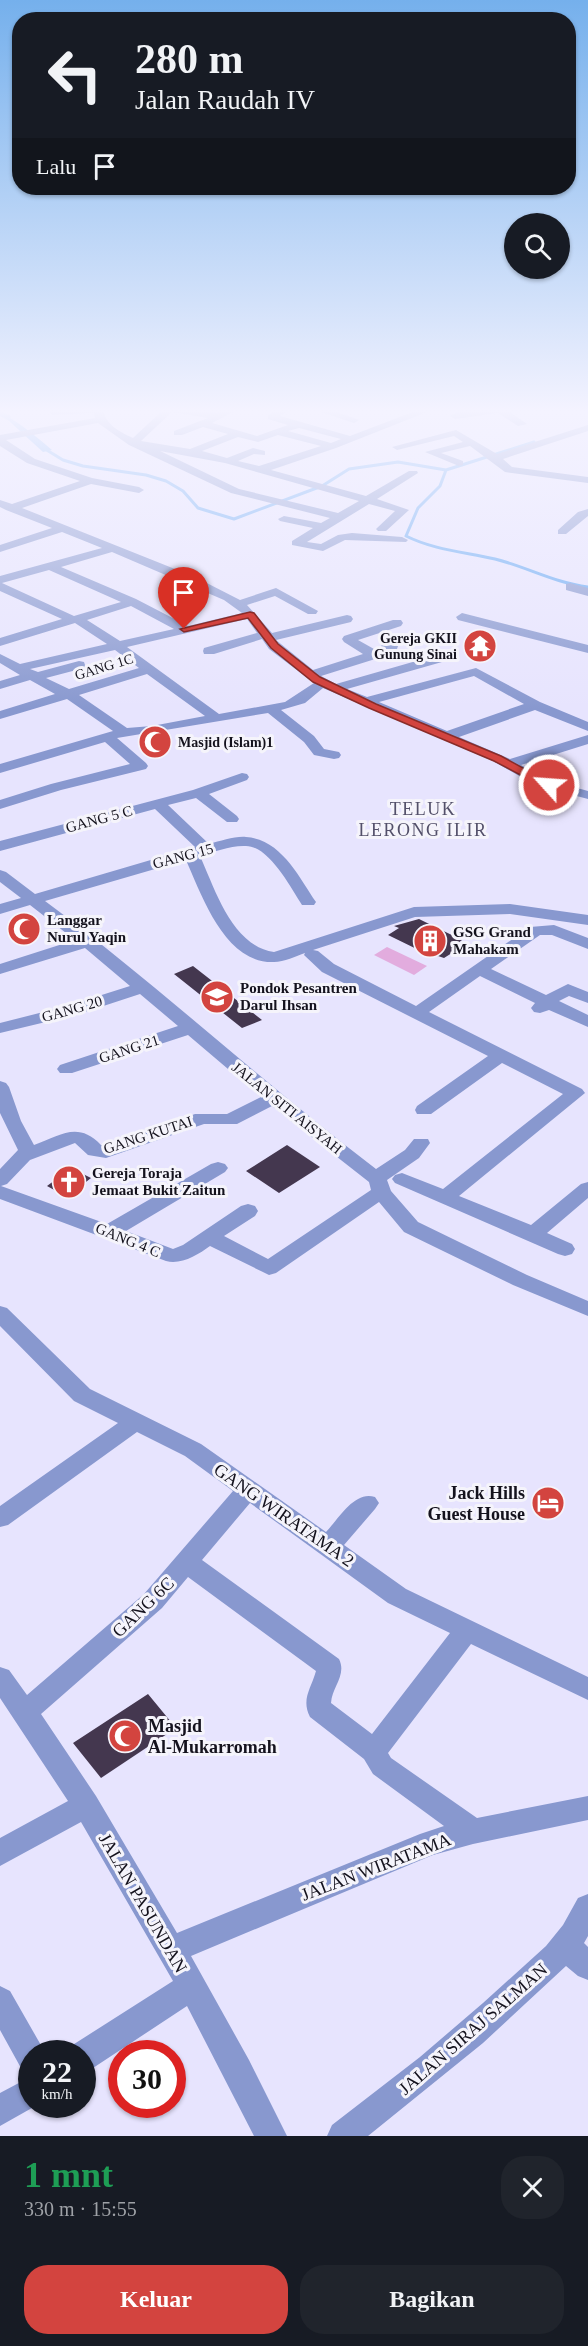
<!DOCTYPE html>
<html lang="id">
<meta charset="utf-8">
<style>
body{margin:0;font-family:"Times New Roman",serif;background:#20242c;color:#f1f3f6;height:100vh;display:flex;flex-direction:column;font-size:22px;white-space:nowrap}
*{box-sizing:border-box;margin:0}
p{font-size:20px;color:#9ea1a6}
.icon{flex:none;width:33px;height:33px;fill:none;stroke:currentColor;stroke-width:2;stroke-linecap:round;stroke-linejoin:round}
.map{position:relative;height:2136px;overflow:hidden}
.panel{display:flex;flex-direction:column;background:#171b24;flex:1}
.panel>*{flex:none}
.top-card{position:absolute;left:12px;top:12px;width:564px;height:183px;border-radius:24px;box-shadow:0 2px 4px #0004;background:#171b24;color:#f1f3f6;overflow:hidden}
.controls{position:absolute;left:504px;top:213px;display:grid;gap:12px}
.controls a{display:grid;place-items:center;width:66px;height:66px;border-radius:50%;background:#171b24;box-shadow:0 2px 4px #0004;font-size:30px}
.speed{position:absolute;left:18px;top:2040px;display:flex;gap:12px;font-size:30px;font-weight:700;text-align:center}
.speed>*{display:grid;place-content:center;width:78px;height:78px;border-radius:50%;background:#171b24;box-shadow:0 2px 4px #0004;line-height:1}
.speed small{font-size:15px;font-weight:400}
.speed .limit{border:9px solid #d22;background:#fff;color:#111}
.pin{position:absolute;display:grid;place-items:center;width:51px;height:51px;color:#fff;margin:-62px -26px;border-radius:50% 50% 50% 0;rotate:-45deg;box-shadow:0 0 6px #0007}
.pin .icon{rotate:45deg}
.me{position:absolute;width:66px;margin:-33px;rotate:296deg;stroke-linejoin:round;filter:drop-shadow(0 0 4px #0008)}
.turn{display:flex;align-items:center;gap:21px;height:126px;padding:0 24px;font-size:27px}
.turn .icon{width:78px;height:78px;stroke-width:2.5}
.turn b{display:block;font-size:42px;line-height:51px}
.then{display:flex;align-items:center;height:57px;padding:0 24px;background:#0003;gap:12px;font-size:22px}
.round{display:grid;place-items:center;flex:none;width:63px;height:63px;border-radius:24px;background:#20242c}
.summary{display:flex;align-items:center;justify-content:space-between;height:102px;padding:0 24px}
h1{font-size:36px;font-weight:600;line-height:45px;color:#1e9e55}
.primary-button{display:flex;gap:12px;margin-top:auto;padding:12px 24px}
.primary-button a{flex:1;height:69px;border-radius:24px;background:#d3443f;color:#fff;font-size:24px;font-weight:600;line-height:69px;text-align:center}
.primary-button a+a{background:#20242c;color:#f1f3f6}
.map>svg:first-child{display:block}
.green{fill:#e2acde}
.water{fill:#6aaaf3}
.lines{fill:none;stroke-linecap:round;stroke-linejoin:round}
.stream{stroke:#6aaaf3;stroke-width:3}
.building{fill:#44374f}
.minor{fill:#8898cf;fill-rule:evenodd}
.route{fill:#d3443f;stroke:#892c29;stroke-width:1.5}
.labels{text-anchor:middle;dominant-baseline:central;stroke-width:6;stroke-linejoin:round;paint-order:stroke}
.far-poi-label{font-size:14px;font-weight:bold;fill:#14121d;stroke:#f5f4fb;text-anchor:end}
.far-street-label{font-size:14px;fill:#14121d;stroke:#f5f4fb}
.street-label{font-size:15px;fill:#14121d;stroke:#f5f4fb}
.poi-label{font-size:15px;font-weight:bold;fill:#14121d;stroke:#f5f4fb;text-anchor:start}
.quarter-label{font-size:18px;letter-spacing:1.5px;fill:#53506a;stroke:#f5f4fb}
.near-poi-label{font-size:18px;font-weight:bold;fill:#14121d;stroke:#f5f4fb;text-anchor:end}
.near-street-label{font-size:18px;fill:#14121d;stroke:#f5f4fb}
</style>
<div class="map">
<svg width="588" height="2136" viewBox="0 0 588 2136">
<rect width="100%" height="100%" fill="#e7e4fe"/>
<path class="green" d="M387,947L427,966L414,975L374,955Z"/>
<path class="water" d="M0,411L11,416L10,418C25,427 38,438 52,450L43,452L8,420L0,416Z"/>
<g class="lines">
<path class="stream" d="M45,449L63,460L83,466L146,475L166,481L183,491L198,508L234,519L322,486L349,469L398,462L446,470L440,486L418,508L406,536C434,550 465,552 495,559C527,567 555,583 588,587
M446,470L534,442"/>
</g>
<path class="building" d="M419,919L462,940L458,943L463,946L444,958L438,956L433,957L388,935L399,928L394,926Z
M193,966L262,1020L242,1028L174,974Z
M287,1145L320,1167L279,1193L246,1171Z
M71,1168L91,1178L67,1197L47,1186Z
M148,1694L176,1728L101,1778L73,1743Z"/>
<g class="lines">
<path class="minor" d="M55,410H103C106,425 120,432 133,438L163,410L218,413L224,410H237L212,423L257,436L288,425L268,419V415L277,410H289L280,416L350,436L418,410H432L336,448L271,470L366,496L409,471H417L418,473L377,499L409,510L386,531H378L376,529L395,511L369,504L307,542L321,544L338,535L352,533L402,537L408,540L406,542L345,540L323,551L292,545V541L313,528L280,521L278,519L284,516L321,523L330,518L231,493L129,445L98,423L6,440L35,459L92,478L139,487L144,490L139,493L91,484L22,508L195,577L240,600L276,588L318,611L316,614H308L275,596L247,605L272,633L347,615L351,616L353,619L351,622L276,640L313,670L363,654L344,642L342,639L344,636L393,620H401L403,623L401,626L358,640L374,649L387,643H397L398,646L397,649L372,660L321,676L336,684L444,653L449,654L450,657L449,660L347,689L367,697L476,668L540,702L588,722V731L535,710L459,737L510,759L588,735V744L521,765L545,779L588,791V799L535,785L493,761L323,688L305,703L281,710L314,736L324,749L339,752L341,755L339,758L334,759L314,755L304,742L268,713L117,738L146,763L148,766L146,769L61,790L0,809V800L51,784L130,764L105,742L0,773V764L113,731L67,699L0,719V711L55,694L30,680L0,689V681L20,675L0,663V654L20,664L107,644L75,623L0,646V638L62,619L0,591V576L102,548L62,532L0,552V545L52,528L6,510L0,507V500L12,504L80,481L27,463L0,446V435L95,418L94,413L52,415L50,413ZM172,412L208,418L174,431V435H182L203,427L228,434L190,449L141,441ZM299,428L341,439L331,443L288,431ZM278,435L321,446L259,466L238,461L254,454L265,455V451L253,448L227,458L202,451L238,437L258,442ZM160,451L225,463L359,501L338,513L239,489ZM112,552L224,600L242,613L188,626L136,599L61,567ZM49,570L121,602L74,616L2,583ZM131,606L174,629L120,641L87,620ZM247,619L257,633L204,648L203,651L204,654H214L262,639L269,649L314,683L285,702L219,714L127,647ZM115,650L139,668L69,689L46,678L84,668L85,665L84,662L79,661L38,672L30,669ZM147,674L205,716L152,726L127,728L79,695ZM474,676L524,704L447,731L379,702Z
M315,410H331L359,420L354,423Z
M477,410H507L527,424L518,426L498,413L455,419L450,416L455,413Z
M588,425V431L503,459L512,467L588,477V483L505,472L470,446L441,453L463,461V465L459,466L425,452L463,442L454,436L397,450L392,447L456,430L497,454Z
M588,509V516L566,534H558V530L578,512Z
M570,583L588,588V596L566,590V584Z
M462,613L588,645V653L458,620L456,617Z
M242,773L247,774L249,777L247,780L209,794L237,816L239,819L237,822H227L196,798L168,805L209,844C221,841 235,836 246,837C281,839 299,877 316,902L314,905H302C291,888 269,846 246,846C232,845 213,852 200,856C215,889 232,946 274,952L414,907L510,904L588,915V925L510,914L415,917L313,950L318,951L334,964L416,1006L530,927L554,925L588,938V949L552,935H540L491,969L546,995L568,984L588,992V1003L569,996L559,1001L588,1015V1027L549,1010L540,1013L534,1012L531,1008L535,1003L480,976L429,1012L582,1089L585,1093L459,1196L531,1225L581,1184L588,1182V1198L547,1233L572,1244L575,1249L572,1254L565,1256L558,1254L395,1183L392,1179L395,1175L402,1173L443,1189L563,1094L502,1063L431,1114H417L415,1110L417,1106L488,1056L322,972L304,955L305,953C296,956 284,962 274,962C225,964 202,896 186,860L45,901C159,986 263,1083 376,1169L405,1150L414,1139H428L430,1143L419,1158L387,1180L391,1191L418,1222L527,1275L588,1301V1316L513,1285L404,1232L379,1202L276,1273L269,1275L210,1246C198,1255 181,1265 166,1261L0,1199V1169L18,1150L0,1113V1081L6,1083L9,1087L21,1121L34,1145C61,1135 78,1121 101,1145L105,1146L195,1114H227L261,1097L188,1035L72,1073H60L57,1069L60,1065L178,1026L140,994L79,1014L0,1033V1023L67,1006L130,986L85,948L0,974V964L75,940L30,905L0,914V904L21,898L0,882V870L6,872L35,894L195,847L155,809L0,851V841L193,790ZM272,1106L369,1182L371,1190L268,1259L224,1236L255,1216L258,1211L255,1206L248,1204L241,1206L183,1245L173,1249L126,1231L225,1172L228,1168L225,1164L218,1162L211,1164L107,1224L1,1186L7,1184L30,1160L75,1143L88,1155L106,1158L204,1124H237Z
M0,1306L7,1308L90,1389L201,1444L326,1532C339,1518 355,1490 375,1497L379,1503L375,1509L344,1545L406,1589L588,1677V1700L471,1644L388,1753L391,1758L477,1818L588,1796V1820L473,1844L433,1855L191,1956L249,2060L287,2136H254L187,2006L93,2068L82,2072V2054H68L71,2046L173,1981L81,1822L0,1866V1838L68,1801L0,1698V1667L9,1670L27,1695L144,1594L233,1491L185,1456L137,1432L8,1525L0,1527V1506L118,1423L74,1401L0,1326ZM250,1503L388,1603L450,1633L372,1734L331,1703C332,1687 347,1675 339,1659L202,1560ZM188,1577L316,1671C311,1689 301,1699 310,1717L364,1759L373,1774L444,1826L420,1834L177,1933L96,1796L41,1714L162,1608Z
M588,1894V1936L584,1943L588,1947V1980L578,1976L566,1966L483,2043L368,2136H327L332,2125L420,2057L483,2003L546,1946L563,1925L578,1898Z
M0,1986L10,1991L46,2054H32V2072L21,2068L0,2030Z
M32,2076V2104H39L0,2126V2093Z"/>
</g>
<linearGradient id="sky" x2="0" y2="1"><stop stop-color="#75b0ec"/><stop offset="0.58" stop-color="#f4f3ff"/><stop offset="1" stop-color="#f4f3ff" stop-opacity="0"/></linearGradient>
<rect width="588" height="709" fill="url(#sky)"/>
<path class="route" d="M250,612L254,613L278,644L320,677L376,704L501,756L554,785L549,789L545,788L494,761L369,708L313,682L271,648L248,618L184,632L180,629Z"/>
<defs>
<symbol id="temple-disc" viewBox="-11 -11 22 22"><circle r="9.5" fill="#d3443f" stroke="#f5f4fb"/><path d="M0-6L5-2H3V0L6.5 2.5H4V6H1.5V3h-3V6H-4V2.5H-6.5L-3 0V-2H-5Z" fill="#fff"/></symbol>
<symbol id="mosque-disc" viewBox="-11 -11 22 22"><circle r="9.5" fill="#d3443f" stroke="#f5f4fb"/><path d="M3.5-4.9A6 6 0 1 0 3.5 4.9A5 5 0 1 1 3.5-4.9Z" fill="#fff"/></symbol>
<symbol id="building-disc" viewBox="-11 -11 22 22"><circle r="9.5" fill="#d3443f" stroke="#f5f4fb"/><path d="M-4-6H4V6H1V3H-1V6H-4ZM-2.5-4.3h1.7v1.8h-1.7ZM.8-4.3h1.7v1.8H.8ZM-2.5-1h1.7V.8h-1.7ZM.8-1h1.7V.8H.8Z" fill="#fff"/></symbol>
<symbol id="school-disc" viewBox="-11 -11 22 22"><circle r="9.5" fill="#d3443f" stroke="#f5f4fb"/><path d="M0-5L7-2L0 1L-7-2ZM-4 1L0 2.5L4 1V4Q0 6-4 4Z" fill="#fff"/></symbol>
<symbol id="church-disc" viewBox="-11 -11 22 22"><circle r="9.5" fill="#d3443f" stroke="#f5f4fb"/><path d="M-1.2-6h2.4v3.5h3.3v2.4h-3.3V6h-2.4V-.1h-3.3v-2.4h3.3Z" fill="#fff"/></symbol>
<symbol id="hotel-disc" viewBox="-11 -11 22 22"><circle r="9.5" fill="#d3443f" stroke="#f5f4fb"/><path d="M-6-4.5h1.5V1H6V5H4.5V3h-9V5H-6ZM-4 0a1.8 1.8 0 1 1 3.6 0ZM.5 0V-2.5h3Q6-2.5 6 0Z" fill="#fff"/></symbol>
</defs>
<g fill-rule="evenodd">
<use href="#temple-disc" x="461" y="627" width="38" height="38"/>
<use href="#mosque-disc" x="136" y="723" width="38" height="38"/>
<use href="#mosque-disc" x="5" y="910" width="38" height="38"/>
<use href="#building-disc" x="411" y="922" width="38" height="38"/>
<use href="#school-disc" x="198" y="978" width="38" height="38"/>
<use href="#church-disc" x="50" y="1163" width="38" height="38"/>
<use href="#hotel-disc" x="529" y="1484" width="38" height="38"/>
<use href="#mosque-disc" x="106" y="1717" width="38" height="38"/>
</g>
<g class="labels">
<g class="far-poi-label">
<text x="457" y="638">Gereja GKII<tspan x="457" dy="16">Gunung Sinai</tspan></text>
<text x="178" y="742" text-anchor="start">Masjid (Islam)1</text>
</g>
<g class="far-street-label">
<text transform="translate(104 667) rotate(-17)">GANG 1C</text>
</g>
<g class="street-label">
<text transform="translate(99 819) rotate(-15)">GANG 5 C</text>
<text transform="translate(183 856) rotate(-15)">GANG 15</text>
<text transform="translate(72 1009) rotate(-16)">GANG 20</text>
<text transform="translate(129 1049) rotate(-18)">GANG 21</text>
<text transform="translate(287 1108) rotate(39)">JALAN SITI AISYAH</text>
<text transform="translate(148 1135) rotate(-18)">GANG KUTAI</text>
<text transform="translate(128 1240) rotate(22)">GANG 4 C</text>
</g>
<g class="poi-label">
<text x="47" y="920">Langgar<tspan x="47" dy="17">Nurul Yaqin</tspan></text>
<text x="453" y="932">GSG Grand<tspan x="453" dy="17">Mahakam</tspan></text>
<text x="240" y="988">Pondok Pesantren<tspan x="240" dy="17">Darul Ihsan</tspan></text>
<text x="92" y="1173">Gereja Toraja<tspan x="92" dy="17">Jemaat Bukit Zaitun</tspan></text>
</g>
<g class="quarter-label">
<text x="423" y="809">TELUK<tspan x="423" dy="21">LERONG ILIR</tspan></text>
</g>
<g class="near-poi-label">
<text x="525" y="1493">Jack Hills<tspan x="525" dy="21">Guest House</tspan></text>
<text x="148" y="1726" text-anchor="start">Masjid<tspan x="148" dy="21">Al-Mukarromah</tspan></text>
</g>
<g class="near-street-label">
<text transform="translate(284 1515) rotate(35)">GANG WIRATAMA 2</text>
<text transform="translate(143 1607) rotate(-44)">GANG 6C</text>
<text transform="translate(376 1867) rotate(-21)">JALAN WIRATAMA</text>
<text transform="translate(143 1903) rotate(60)">JALAN PASUNDAN</text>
<text transform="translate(473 2029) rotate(-41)">JALAN SIRAJ SALMAN</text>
</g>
</g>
</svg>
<div class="controls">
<a><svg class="icon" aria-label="search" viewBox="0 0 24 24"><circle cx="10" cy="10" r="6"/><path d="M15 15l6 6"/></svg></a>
</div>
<div class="speed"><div>22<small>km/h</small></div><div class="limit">30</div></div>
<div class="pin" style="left:184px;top:629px;background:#d93025"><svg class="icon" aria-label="arrive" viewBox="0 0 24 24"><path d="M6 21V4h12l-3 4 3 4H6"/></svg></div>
<svg class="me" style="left:549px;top:785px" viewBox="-20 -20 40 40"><circle r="17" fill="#d3443f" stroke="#fff" stroke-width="3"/><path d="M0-11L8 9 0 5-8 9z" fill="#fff"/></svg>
<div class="top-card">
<div class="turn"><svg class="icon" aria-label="left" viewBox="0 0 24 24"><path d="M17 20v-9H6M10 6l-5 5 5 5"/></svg><div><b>280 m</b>Jalan Raudah IV</div></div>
<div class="then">Lalu<svg class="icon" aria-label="arrive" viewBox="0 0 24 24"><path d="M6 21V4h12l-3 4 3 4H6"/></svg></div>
</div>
</div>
<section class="panel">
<div class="summary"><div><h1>1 mnt</h1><p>330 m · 15:55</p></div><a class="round"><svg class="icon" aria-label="close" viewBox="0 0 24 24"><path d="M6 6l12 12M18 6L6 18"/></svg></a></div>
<div class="primary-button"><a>Keluar</a><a>Bagikan</a></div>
</section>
